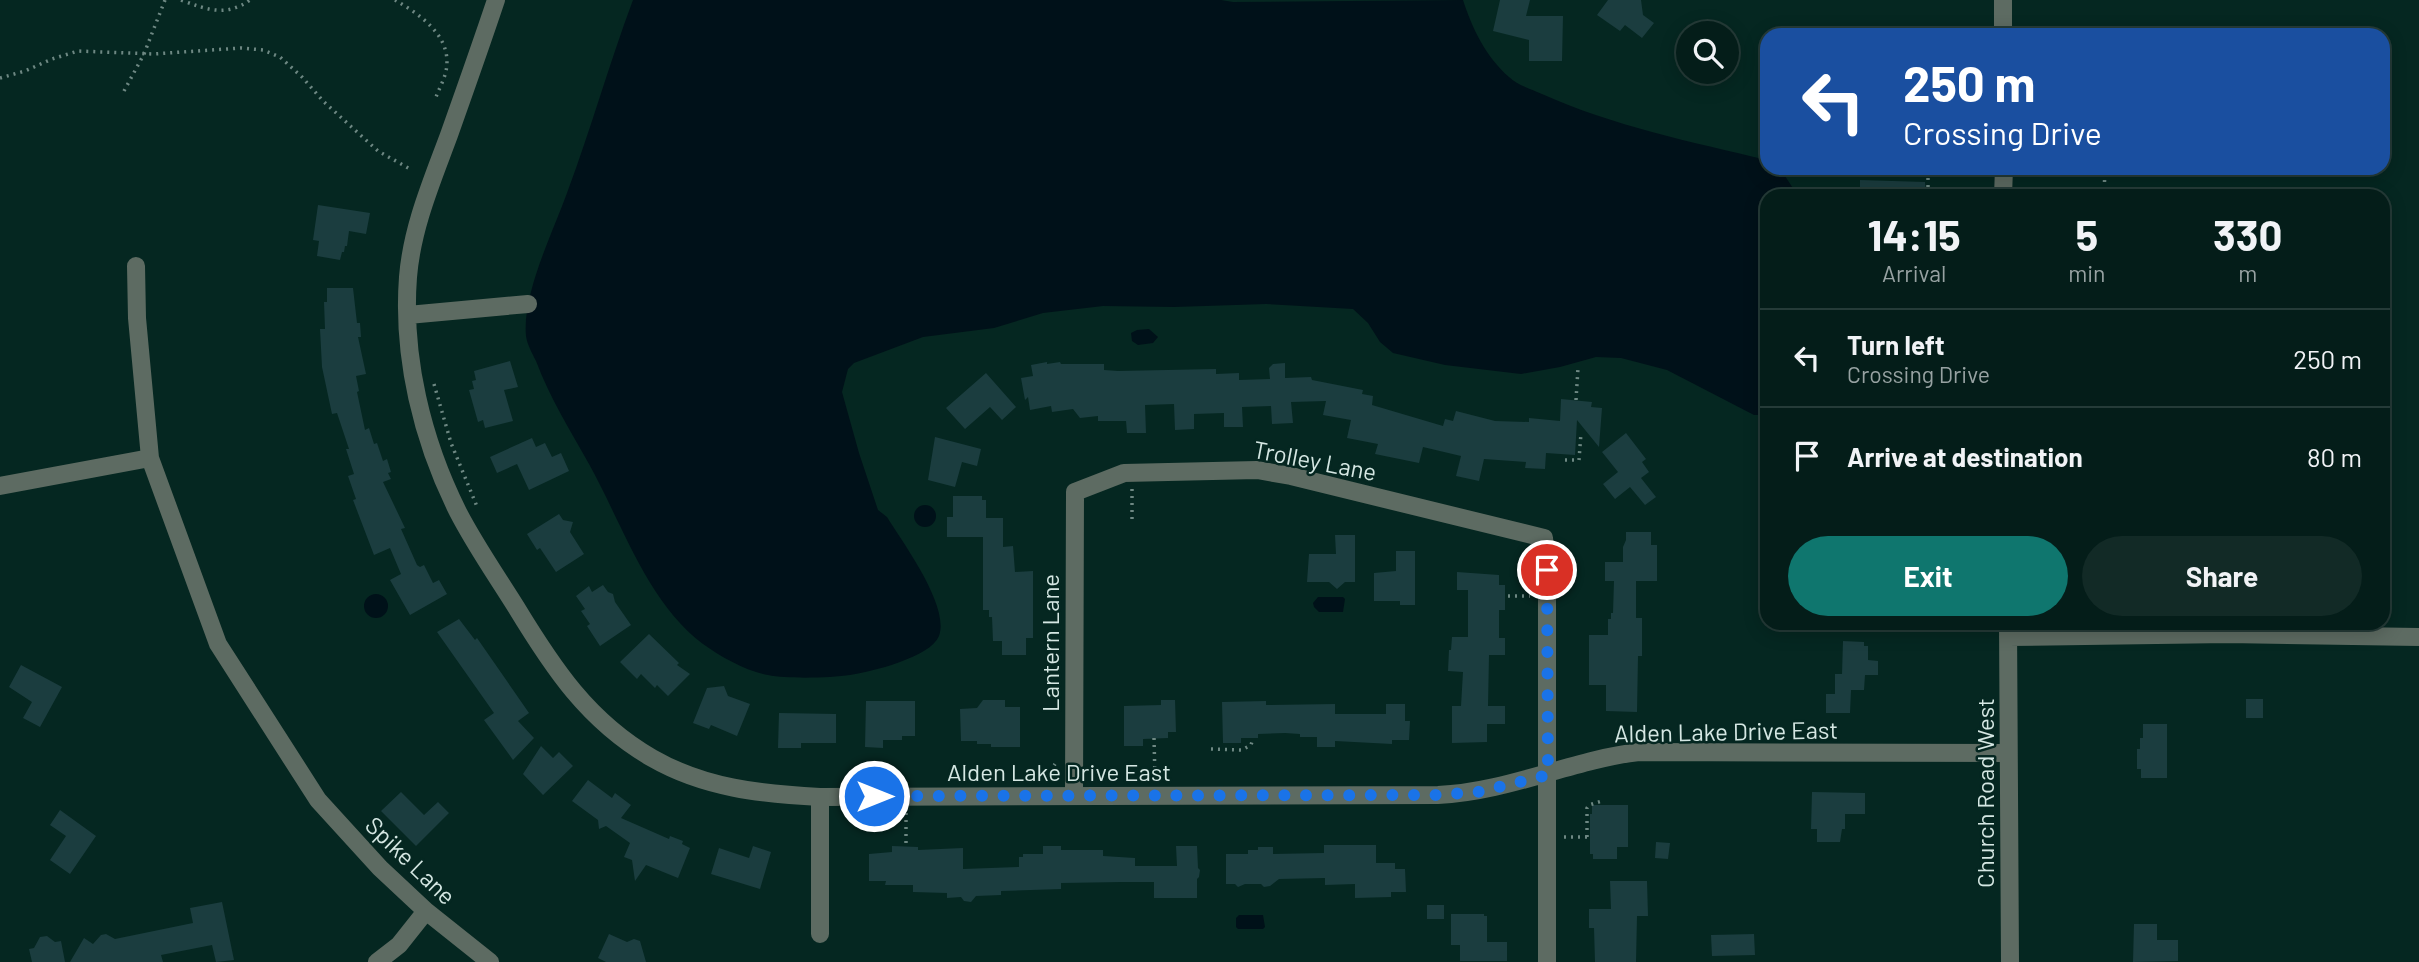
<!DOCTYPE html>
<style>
body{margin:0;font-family:Barlow,sans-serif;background:#122a26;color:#f1f3f6;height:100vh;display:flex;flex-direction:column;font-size:26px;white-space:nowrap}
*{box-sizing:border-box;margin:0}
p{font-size:23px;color:#97a2a2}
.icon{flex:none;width:38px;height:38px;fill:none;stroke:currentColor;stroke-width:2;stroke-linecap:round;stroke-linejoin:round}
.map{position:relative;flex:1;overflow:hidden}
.sheet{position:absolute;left:1760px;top:189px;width:630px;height:441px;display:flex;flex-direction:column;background:#041d19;border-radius:21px;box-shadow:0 4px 18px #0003,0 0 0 2px #253b38}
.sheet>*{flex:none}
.top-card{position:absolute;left:1760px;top:28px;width:630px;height:147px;border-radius:21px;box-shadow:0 4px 18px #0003,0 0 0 2px #253b38;background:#1a4fa0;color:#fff;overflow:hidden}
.controls{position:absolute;left:1676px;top:21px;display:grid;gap:14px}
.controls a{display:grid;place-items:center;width:63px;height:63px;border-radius:50%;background:#041d19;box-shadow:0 4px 18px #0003,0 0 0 2px #253b38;font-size:35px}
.pin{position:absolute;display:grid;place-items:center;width:60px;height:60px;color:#fff;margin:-30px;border:4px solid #fff;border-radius:50%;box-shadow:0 2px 7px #0007}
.me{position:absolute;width:77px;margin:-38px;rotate:90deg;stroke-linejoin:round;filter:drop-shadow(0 0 5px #0008)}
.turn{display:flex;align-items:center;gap:24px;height:147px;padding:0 28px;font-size:32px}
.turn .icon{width:91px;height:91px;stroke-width:2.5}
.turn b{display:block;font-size:49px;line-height:60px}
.eta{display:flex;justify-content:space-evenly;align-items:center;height:119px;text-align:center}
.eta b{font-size:42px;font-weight:700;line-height:49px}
.action{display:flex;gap:14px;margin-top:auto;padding:14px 28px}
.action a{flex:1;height:80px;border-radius:42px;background:#0f766e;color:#fff;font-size:28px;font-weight:700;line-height:80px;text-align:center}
.action a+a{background:#122a26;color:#f1f3f6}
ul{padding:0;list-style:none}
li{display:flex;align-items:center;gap:21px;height:98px;padding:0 28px;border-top:2px solid #253b38}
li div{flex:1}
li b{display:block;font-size:26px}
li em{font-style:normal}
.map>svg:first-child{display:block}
.water{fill:#001119}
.building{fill:#1b3d3f}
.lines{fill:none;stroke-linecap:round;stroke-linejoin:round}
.path{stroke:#6e8883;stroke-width:3.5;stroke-dasharray:2 5;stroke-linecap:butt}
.minor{stroke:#5d6b62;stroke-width:18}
.route{stroke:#1a73e8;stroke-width:12;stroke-dasharray:0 21.6}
.labels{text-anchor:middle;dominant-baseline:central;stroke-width:5;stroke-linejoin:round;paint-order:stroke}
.street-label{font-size:24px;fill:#d5e7e3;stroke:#052721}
</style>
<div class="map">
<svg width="2419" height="962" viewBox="0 0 2419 962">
<rect width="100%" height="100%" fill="#052721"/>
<path class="water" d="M633,0H1221L1233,2L1463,0C1472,28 1486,57 1509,77C1517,85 1531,89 1542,94C1613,126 1692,142 1767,160L1768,168H1777L1785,176L1798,196H1768L1767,415H1754L1667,370L1621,358L1596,357L1560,367L1521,374L1445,365L1393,353L1380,342L1368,323L1353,309L1266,304L1174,307L1103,306L1043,313L994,328L923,337L854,363L848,369L842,392L859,453L878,510L887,517C903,543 950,606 939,636C931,657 871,672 850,675C830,678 787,679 768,675C746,671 721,657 703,644C647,602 622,523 589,464C570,430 550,398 536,361C532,353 527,344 526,336C522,294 553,232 567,193C591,129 609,64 633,0Z
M1149,329L1158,337L1153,343L1138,345L1132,341L1131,333L1137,330Z
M914 516a11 11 0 1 1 22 0a11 11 0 1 1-22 0Z
M364 606a12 12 0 1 1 24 0a12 12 0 1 1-24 0Z
M1318,597H1343L1345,599L1343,612H1319L1314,607L1313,603Z
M1239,915H1263L1265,927L1263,929H1238L1236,927V918Z"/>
<path class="building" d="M1500,0H1530L1526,16H1563L1562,61H1529V40L1493,31Z
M1608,0H1641L1643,15L1654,23L1642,38L1625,25L1620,31L1597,15Z
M1860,180L1925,182L1926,196L1860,195Z
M318,205L370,213L366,234L349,231L347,246H345L344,252H342L340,260L317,256L319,241L313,240Z
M327,288H353L357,323H360L361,337H358L366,374L356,376L359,391L357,392L365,430L369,428L374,444L377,443L383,461L387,459L391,472L388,473L391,479L383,482L405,528L401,529L417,565L420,567L424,565L433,583L439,580L447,594L410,615L390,580L401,574L390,548L374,555L353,500L356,499L348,476L354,474L346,449H349L337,413L332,414L322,367L320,329H325L324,302H327Z
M510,361L518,387L504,390L513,421L485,428L483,420L478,422L469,390L474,389L472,381L476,380L474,371Z
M1047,362V364L1060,362L1061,364H1104V370L1118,371L1216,369V374L1239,373V380L1270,379L1269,368L1273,364L1285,363V378L1311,377L1312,380L1363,390L1362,394L1373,396L1372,405L1443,426L1445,419L1453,421L1456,411L1495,421L1529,422V418L1560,421L1561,399L1592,402L1591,407L1602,408L1599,447L1577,420L1575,455L1546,453L1545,469L1525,468L1526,462L1484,459L1479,481L1456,476L1461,456L1423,447L1419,463L1375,454L1378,444L1347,438L1351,420L1323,415L1326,401L1291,402L1293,423L1272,424L1271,406L1242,407L1243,427H1224V413L1194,414V429L1175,430L1174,404L1145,405L1146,433H1127L1126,421H1098V416L1080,418L1073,409L1052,412L1051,406L1030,410L1028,397L1025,400L1021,378L1033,376L1031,365Z
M986,373L1016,407L1002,420L990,407L965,429L946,408Z
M1626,433L1646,459L1642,462L1649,472L1641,478L1656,497L1645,505L1630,487L1615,499L1603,484L1618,472L1602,452Z
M935,437L981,449L977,466L962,462L955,487L928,480Z
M532,438L536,447L545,443L552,457L561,453L569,471L529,490L517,464L497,473L490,457Z
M953,496H982V500H986V518H1003V547L1013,546L1015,572L1033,571V638H1026V655H1002V641H993L992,617H989V610H983V537H947V517H953Z
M559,514L563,520L573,522L570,532L584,554L556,572L540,548L537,550L527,534Z
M1626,532H1651V545H1657V581H1636V618H1642V656H1638L1637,712L1606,711V685H1589V635H1608V619H1611V613H1613L1614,581H1605V562H1623V547L1626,540Z
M1335,535H1355V582H1345L1337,589L1329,582H1307L1309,554H1336Z
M1396,551H1415V605H1400V601H1374V573L1396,571Z
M1457,572L1499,575V585H1505V610H1499V638H1505V655H1489L1488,706H1505V724H1487V742L1452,743V706H1461L1463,672L1448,671L1449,650H1451L1452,637H1468V590H1457Z
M603,585L608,592L613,594L615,602L631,625L600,646L587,626L590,624L581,611L585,609L576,596L589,586L592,592Z
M459,619L475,640L477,638L529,713L518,721L534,738L513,760L484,720L494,713L437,632Z
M649,634L679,663L677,665L690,674L668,696L657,685L655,688L641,674L637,679L620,662Z
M1843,641L1864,642V646H1868V660L1878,661V675H1865L1864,690H1851L1850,713H1826V694H1835V674H1842Z
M21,665L62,687L40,727L23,718L32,702L9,687Z
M724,686L728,696L750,704L737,736L711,725L709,729L693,723L707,688Z
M2246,699H2263V718H2246Z
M983,700H1005V707H1020V747H991V744H977V741H961L960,709L977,708Z
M1161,700H1175L1176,732H1168V738L1143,739V746H1124V706L1161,705Z
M866,701H915V736H902V740H883V748L865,747Z
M1266,701V705L1335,704V714H1386V704H1405V721H1410L1409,740H1392V744L1335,741V747H1317V737H1300V734L1285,733L1258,734V738H1241V743H1223L1222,702Z
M779,713L836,714V743H801V748H778Z
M2143,724H2167V778H2141V769H2137V749H2140V738H2143Z
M541,746L553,758L559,752L573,766L543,795L523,774Z
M588,780L612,798L615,793L631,805L621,818L669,839L670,836L683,841L682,844L690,848L678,878L646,865L635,881L632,860L624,857L630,843L606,826L599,829L598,820L572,801Z
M401,792L424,815L438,802L449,813L416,846L381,811Z
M1812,792L1865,793V814H1845V829H1842L1840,842H1817V829H1811Z
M1592,805H1628V847H1617V859H1593V854H1590V814H1592Z
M60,810L96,836L70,874L50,860L66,836L50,825Z
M1656,842L1670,843L1668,859L1655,858Z
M1324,845H1376V863H1395V869H1405L1406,892H1391V897L1355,898V884L1325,885V878L1279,879L1270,886L1264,887L1261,884H1245L1238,887L1235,884H1226V854H1248V850H1258V847H1273V854L1324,853Z
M753,846L771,852L760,889L711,874L719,848L749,858Z
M892,846L918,847V850L963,848V869L1019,867V857H1023V854H1043V846H1061V850H1103V856L1135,858V866H1177L1176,846H1197L1198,868L1200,870L1199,877L1197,879V898H1154V882H1122L1061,883V889L1001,891V895L976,896L971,902L964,901L961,897L947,898V893L913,892V885H885L886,881H869V854L892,852Z
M1610,881H1647L1648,916H1637L1636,962H1595L1594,928H1589V909H1611Z
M222,902L234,960L216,962L212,945L161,955L163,962H70L84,938L93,944L101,935L106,934L115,939L193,923L190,908Z
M1427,905H1444V919H1427Z
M1451,914H1484V916H1487V942H1507V961H1460V945H1451Z
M2134,924H2157V940H2178V961L2133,962Z
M609,934L627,942L634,939L640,941L646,962H606L598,958Z
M1754,934L1755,955L1712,956L1711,935Z
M47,936L55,942L61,941L65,962H32L29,949L34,948L40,937Z"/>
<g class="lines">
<path class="path" d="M181,0C208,10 226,17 250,0
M395,0C421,15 453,37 446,71C444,80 439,89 436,97
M0,78L25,71L52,59L78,51L153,54L241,48L263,50L280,57L302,77L323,101L378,151L410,169
M124,91L144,54L165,0
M1928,171V196
M2104,196L2105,168
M434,384L451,443L478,509
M1576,400L1578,368
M1565,460H1579L1581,433
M1132,489V521
M1508,596H1530
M1154,738L1155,779
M1211,749L1242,750L1251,745L1253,738
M1038,777L1050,772L1055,764
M1564,837H1590
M1587,837V808L1589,805L1602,801
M906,843V812"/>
<path class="minor" d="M496,0C481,45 465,90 449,135C432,181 412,227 408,277C402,357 422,440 458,512C475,545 496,575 516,607C553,668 588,721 652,758C704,788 761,794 820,797L1438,795C1508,792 1571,760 1639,752L2008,753
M2003,35V0
M2003,196L2004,168
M136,266L137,318L150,458L218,644L318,800L380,868L426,911L490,962
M408,315L528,304
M0,486L150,458
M2008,623L2010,962
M2008,637L2228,634L2419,637
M1074,795L1075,492L1124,473L1257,470L1291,476L1544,538L1547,570V962
M820,797V934
M377,962L399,945L426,911"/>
</g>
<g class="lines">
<path class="route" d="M874,796L1438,795L1478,792L1548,775L1547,570"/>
</g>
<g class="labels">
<g class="street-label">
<text transform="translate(1315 460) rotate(11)">Trolley Lane</text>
<text transform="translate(1049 643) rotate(-90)">Lantern Lane</text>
<text transform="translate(1726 731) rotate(-1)">Alden Lake Drive East</text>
<text x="1059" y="771">Alden Lake Drive East</text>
<text transform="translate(1984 793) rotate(-90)">Church Road West</text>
<text transform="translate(411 860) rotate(44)">Spike Lane</text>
</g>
</g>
</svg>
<div class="controls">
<a><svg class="icon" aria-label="search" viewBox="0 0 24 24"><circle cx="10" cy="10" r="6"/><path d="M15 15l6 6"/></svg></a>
</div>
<div class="pin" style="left:1547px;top:570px;background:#d93025"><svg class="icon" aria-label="arrive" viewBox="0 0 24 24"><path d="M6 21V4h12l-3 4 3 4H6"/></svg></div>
<svg class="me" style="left:874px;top:796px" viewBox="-20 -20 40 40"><circle r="17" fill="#1a73e8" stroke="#fff" stroke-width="3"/><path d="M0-11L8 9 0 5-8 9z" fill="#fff"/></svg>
<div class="top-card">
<div class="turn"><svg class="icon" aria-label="left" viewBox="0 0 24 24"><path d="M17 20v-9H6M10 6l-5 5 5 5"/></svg><div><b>250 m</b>Crossing Drive</div></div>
</div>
<section class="sheet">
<div class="eta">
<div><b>14:15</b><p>Arrival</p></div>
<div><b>5</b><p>min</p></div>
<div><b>330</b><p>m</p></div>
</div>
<ul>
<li><svg class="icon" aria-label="left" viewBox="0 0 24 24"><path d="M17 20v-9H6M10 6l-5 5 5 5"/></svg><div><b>Turn left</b><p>Crossing Drive</p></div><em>250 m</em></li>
<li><svg class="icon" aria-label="arrive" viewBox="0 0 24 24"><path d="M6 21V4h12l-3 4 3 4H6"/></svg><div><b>Arrive at destination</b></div><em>80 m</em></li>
</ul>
<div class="action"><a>Exit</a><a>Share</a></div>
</section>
</div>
